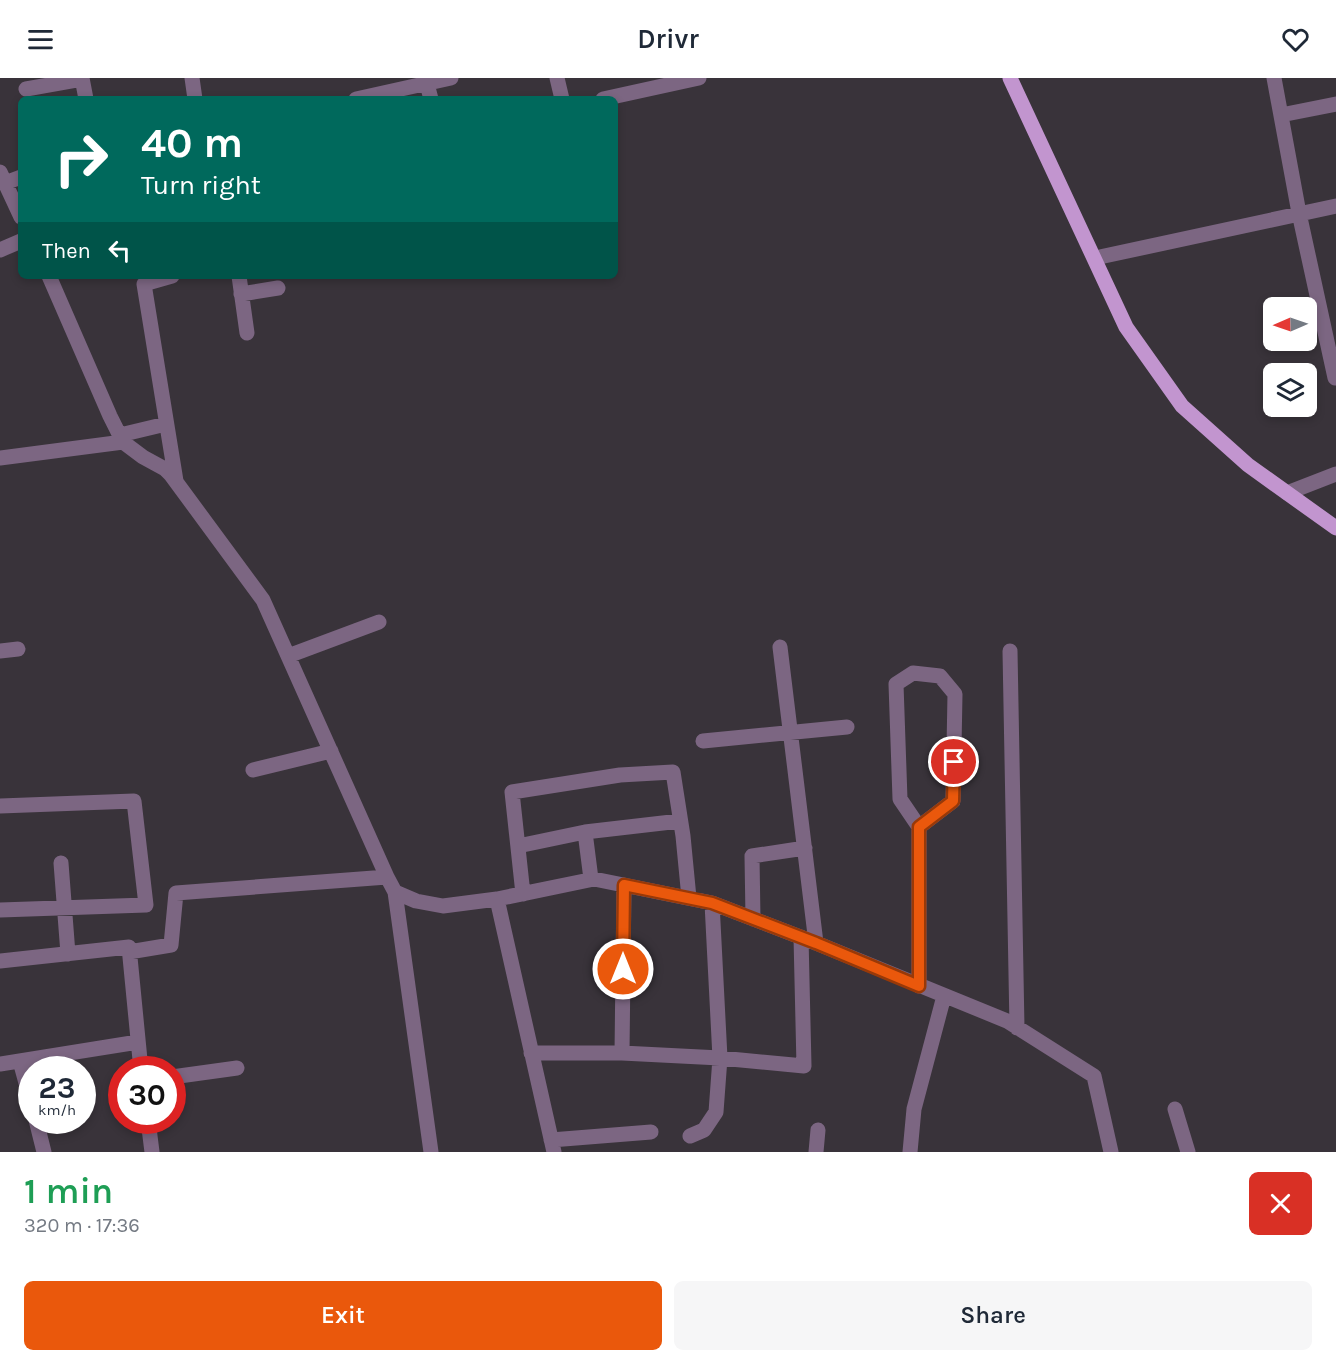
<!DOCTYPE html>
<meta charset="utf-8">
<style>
body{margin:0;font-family:Karla,sans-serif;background:#f6f6f7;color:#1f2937;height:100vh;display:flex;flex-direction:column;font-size:22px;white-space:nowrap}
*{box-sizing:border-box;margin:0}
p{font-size:20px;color:#747a83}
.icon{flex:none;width:33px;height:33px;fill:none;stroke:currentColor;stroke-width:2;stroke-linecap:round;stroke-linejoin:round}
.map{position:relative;height:1074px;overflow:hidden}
.sheet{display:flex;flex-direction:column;background:#fff;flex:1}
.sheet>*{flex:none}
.top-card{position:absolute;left:18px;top:18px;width:600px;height:183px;border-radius:9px;box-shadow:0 3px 9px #0003;background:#00695c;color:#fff;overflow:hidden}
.needle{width:39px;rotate:268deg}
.buttons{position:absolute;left:1263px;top:219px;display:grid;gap:12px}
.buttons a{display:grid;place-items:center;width:54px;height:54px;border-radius:9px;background:#fff;box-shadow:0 3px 9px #0003;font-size:30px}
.speed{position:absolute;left:18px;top:978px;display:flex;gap:12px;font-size:30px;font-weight:700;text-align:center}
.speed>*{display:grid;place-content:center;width:78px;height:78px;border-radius:50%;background:#fff;box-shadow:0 3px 9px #0003;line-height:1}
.speed small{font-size:15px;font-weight:400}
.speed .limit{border:9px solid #d22;background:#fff;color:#111}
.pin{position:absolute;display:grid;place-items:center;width:51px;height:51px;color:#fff;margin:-26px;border:3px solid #fff;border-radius:50%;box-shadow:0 2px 6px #0007}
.me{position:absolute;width:66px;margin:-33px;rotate:0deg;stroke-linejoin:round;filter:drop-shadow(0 0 4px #0008)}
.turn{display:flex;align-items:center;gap:21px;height:126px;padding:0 24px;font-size:27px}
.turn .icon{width:78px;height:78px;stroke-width:2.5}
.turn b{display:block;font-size:42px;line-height:51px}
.then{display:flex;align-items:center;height:57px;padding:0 24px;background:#0003;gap:12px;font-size:22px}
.round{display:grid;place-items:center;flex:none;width:63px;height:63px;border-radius:9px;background:#f6f6f7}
.overview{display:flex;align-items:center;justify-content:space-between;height:102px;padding:0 24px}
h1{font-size:36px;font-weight:600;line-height:45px;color:#1e9e55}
.primary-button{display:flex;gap:12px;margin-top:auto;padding:12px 24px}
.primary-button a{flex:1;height:69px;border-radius:9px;background:#ea580c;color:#fff;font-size:24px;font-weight:600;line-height:69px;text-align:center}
.primary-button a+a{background:#f6f6f7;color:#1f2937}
header{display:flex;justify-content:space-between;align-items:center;height:78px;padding:0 24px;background:#fff;font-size:27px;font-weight:600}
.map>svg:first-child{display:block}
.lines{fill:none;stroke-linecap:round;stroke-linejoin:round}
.minor{stroke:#7c6682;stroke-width:15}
.major{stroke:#c295cf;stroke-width:15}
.route-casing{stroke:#983908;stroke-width:15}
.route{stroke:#ea580c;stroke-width:10}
</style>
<header><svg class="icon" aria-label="menu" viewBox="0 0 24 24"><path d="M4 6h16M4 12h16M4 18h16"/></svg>Drivr<svg class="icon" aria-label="heart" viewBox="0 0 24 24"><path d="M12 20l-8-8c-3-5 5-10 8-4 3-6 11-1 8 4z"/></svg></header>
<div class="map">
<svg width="1336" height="1074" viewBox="0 0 1336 1074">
<rect width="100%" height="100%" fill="#39333a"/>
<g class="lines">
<path class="minor" d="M82,0L86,21
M192,0L195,21
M557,0L562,21
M1274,0L1299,135L1335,300
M427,6L431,21
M26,11L82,1
M356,21L451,0
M603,21L699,0
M1281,37L1336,26
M0,94L21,139
M5,105L21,99
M0,172L21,163
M1095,180L1336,128
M49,198L110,338L123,364L143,379L165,391L171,397L263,522L387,799
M172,198L144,206L176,403
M239,198L247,255
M241,216L278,210
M120,357L166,346
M0,380L123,364
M1287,415L1336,396
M780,569L816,865
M0,573L18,571
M1010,573L1017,950
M288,578L379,544
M703,663L847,649
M253,692L331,673
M0,728L134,723L146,827L0,832
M585,754L591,801
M518,768L585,754L680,743
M61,785L68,876
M624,807L622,975L720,980L804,988L801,859
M395,814L431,1074
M523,816L512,714L620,697L673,694L683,758L689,820
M497,821L554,1074
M753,841L752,778L805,770
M129,874L171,867L176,815L387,799L395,814L416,823L443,828L497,821L594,801L712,825L816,865L1007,943L1094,998L1111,1074
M0,883L129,869L141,992
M919,908V749L900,721L896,606L913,595L940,598L955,616L953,723L919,749
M531,975H622
M20,983L32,1027
M0,986L138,964
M172,999L237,990
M1175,1031L1188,1074
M36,1042L44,1074
M148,1042L152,1074
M690,1058L704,1052L716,1034L720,980L712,825
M551,1062L651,1054
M816,1074L818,1052
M910,1074L914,1031L944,918"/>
<path class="major" d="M1010,0L1126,249L1182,328L1248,387L1336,450"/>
</g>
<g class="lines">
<defs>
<path id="route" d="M623,891L624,807L712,825L816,865L919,908V749L953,723L954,684"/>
</defs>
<use href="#route" class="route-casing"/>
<use href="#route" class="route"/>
</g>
</svg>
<div class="buttons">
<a><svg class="needle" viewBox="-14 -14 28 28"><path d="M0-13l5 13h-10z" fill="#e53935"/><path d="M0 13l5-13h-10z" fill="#747a83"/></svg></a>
<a><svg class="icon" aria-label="layers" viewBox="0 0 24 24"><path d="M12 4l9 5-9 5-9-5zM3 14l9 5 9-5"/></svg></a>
</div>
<div class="speed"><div>23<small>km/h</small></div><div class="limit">30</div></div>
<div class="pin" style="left:954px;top:684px;background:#d93025"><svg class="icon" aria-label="arrive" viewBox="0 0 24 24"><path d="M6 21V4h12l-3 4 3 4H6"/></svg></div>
<svg class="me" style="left:623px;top:891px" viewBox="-20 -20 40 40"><circle r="17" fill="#ea580c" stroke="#fff" stroke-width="3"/><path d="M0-11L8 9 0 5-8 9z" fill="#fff"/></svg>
<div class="top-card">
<div class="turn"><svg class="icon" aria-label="right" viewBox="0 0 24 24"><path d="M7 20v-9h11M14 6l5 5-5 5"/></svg><div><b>40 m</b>Turn right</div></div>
<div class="then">Then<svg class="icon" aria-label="left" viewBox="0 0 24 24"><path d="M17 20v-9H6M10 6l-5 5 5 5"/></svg></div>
</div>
</div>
<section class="sheet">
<div class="overview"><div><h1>1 min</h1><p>320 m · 17:36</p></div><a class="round" style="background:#d93025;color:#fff"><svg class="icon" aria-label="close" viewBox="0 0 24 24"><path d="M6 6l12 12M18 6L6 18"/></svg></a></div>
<div class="primary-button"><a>Exit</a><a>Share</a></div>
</section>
